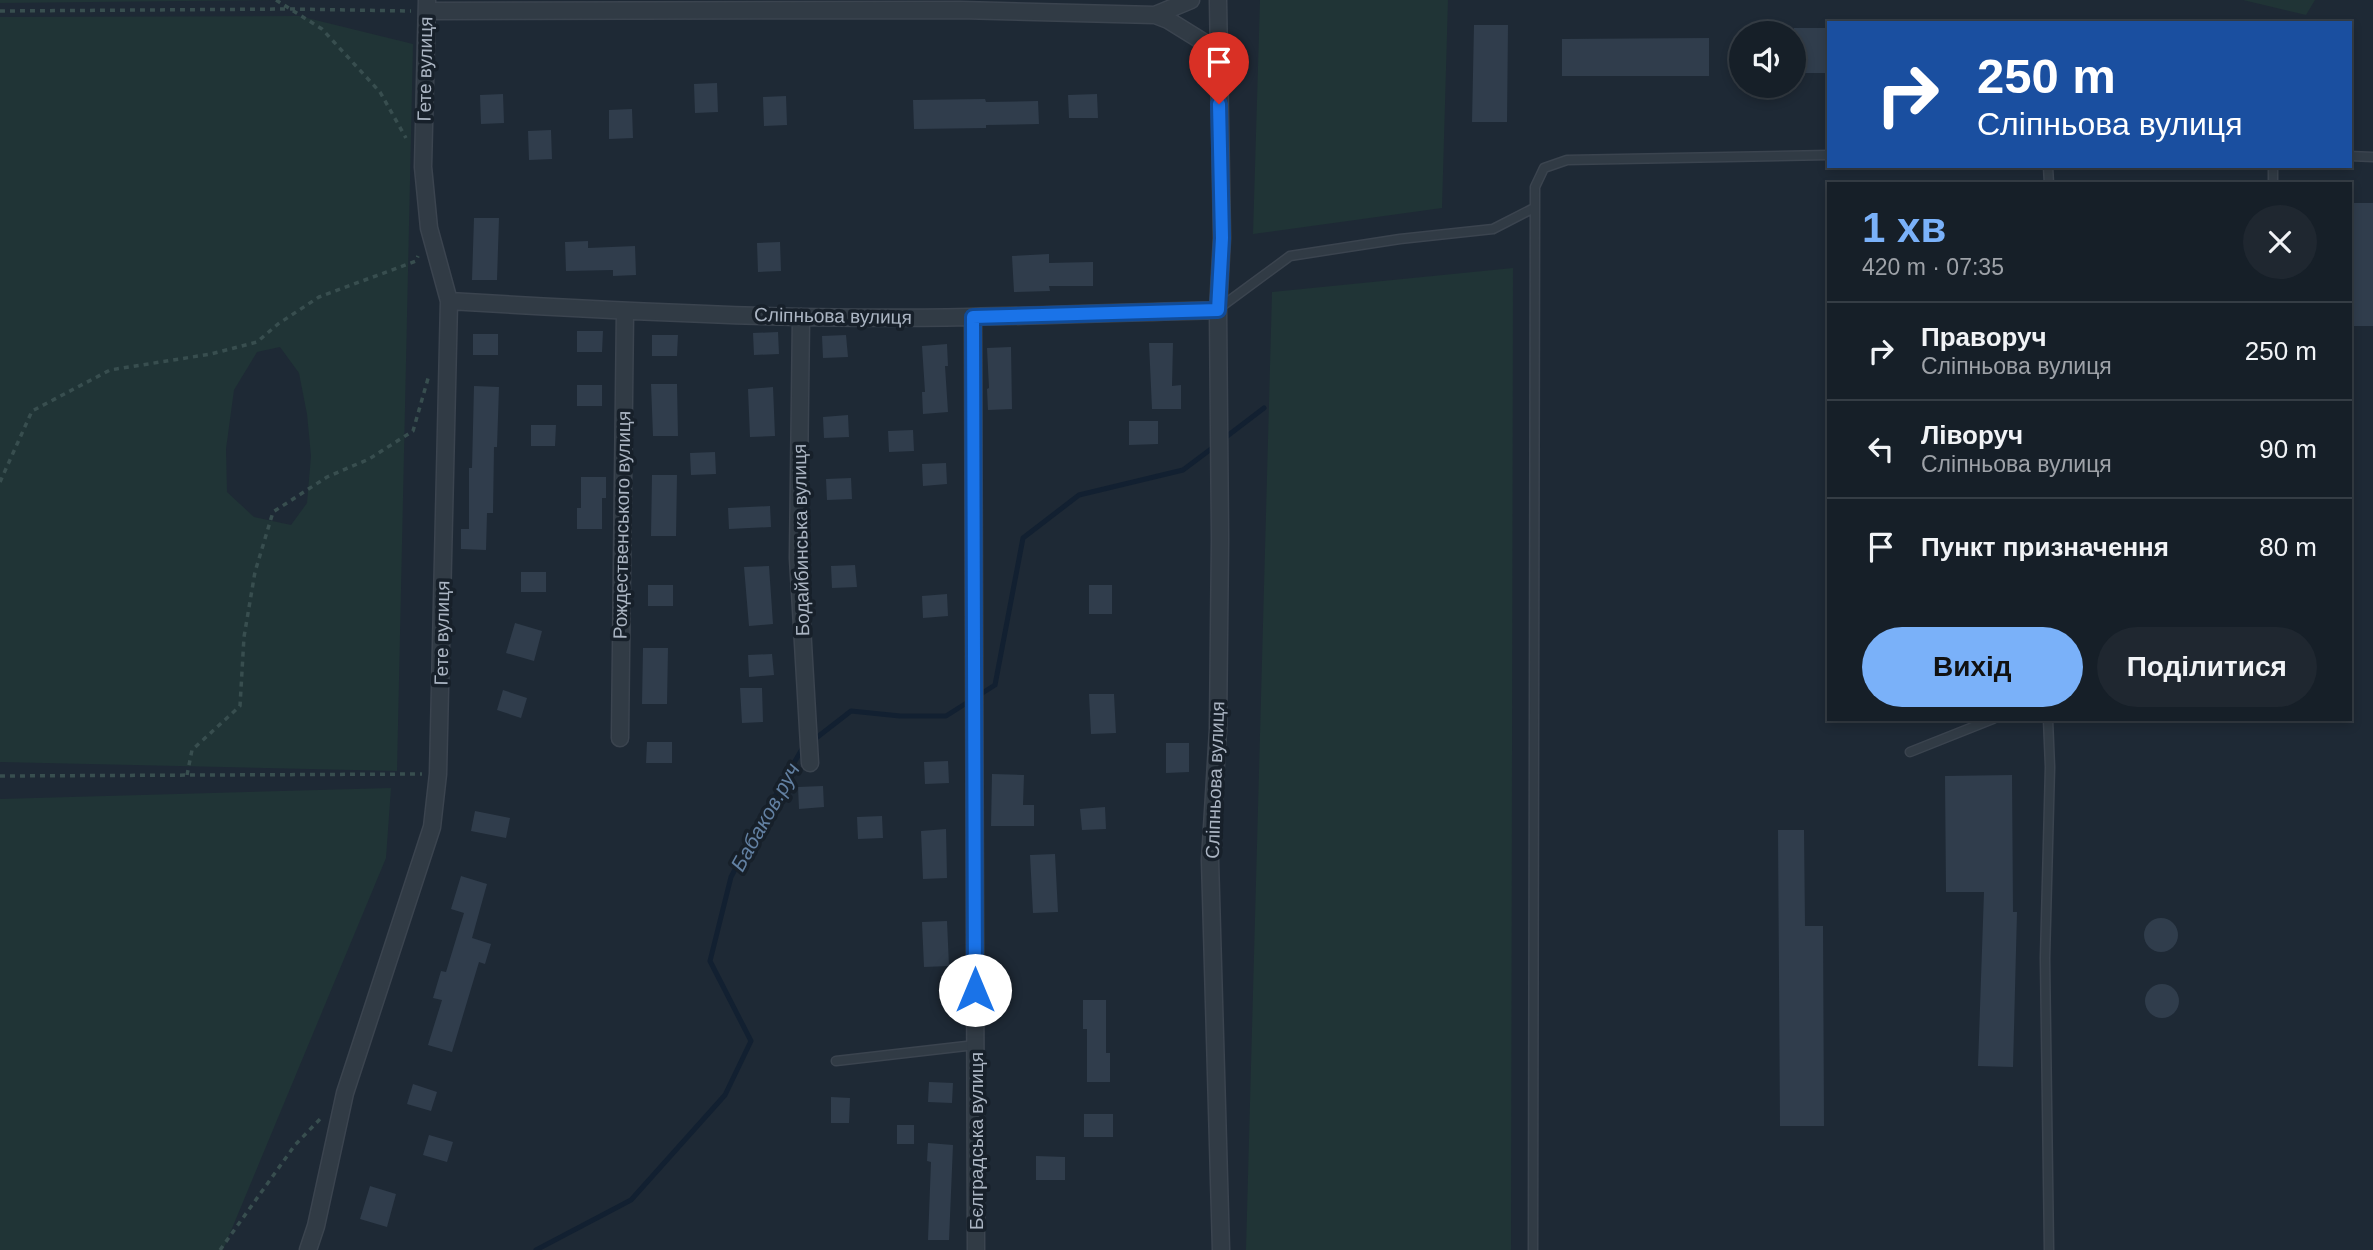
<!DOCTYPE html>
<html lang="uk">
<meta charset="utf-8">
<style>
body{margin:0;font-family:Arial,sans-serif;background:#1f2730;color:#f1f3f6;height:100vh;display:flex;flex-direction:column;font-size:26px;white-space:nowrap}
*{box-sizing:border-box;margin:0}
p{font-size:23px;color:#9ea2a8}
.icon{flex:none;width:38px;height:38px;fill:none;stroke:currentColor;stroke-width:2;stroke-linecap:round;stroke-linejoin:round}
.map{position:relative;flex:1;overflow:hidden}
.side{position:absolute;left:1827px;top:182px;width:525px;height:539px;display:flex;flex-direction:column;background:#161f28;border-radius:0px;box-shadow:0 4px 10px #0003,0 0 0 2px #353d45}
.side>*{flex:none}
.top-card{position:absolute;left:1827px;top:21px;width:525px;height:147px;border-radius:0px;box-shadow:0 4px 10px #0003,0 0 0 2px #353d45;background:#1a4fa0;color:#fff;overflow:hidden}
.controls{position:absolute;left:1729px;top:21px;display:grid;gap:14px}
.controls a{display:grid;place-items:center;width:77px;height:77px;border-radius:50%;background:#161f28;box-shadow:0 4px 10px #0003,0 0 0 2px #353d45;font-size:35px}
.pin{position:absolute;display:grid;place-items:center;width:60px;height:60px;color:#fff;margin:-72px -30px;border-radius:50% 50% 50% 0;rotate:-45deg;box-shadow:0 0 7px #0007}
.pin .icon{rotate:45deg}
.me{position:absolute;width:77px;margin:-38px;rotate:0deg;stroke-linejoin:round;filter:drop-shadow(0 0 5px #0008)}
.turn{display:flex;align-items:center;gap:24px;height:147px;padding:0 35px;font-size:32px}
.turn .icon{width:91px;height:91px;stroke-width:2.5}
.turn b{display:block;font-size:49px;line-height:60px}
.round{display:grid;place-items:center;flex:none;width:74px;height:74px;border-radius:37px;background:#1f2730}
.head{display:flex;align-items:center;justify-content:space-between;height:119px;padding:0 35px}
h1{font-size:42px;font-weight:700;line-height:52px;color:#7ab1f9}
.button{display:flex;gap:14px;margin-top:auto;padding:14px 35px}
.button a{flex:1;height:80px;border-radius:42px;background:#7ab1f9;color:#111;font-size:28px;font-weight:700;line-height:80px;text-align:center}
.button a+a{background:#1f2730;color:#f1f3f6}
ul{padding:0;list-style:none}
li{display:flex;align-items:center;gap:21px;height:98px;padding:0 35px;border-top:2px solid #353d45}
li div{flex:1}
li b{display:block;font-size:26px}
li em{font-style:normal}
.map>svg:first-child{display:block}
.green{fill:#203436;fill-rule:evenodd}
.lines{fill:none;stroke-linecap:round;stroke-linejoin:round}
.stream{stroke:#122031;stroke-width:5}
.building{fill:#303d4c}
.service-casing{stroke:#3b444f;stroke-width:11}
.minor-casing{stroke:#3b444f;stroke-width:19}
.path{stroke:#384e4f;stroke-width:3.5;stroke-dasharray:5 5;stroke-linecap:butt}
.service{stroke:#313b45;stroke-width:8}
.minor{stroke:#313b45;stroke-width:16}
.route-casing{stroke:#114b97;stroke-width:18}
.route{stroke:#1a73e8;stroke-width:12}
.labels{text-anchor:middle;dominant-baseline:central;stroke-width:7;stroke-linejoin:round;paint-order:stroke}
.street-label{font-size:19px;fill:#abb5c3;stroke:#17202a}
.water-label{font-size:21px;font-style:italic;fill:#6381a3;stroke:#17202a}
</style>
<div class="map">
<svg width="2373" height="1250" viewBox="0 0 2373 1250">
<rect width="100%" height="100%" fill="#1e2935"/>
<path class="green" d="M0,0H280L0,3Z
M1260,0H1448L1442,208L1253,234Z
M2243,0H2315L2306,15Z
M299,16L413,44L397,771L0,762V17ZM280,347L299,373L307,414L311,456L307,503L291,525L254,517L227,492L226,449L234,390L257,352Z
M1513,268L1511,1250H1246L1272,292Z
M391,788L386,858L223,1250H0V799Z"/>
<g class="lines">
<path class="stream" d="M1222,440L1264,408
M536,1250L631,1200L725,1095L751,1041L710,961L731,877L765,814L802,749L851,711L900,716H946L995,685L1023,538L1079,495L1183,470L1215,446"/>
</g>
<path class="building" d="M1474,25H1508L1507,122H1472Z
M1794,28H1829V73H1794Z
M1709,38V76H1562V39Z
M717,83L718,112L695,113L694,84Z
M503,94L504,123L481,124L480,95Z
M1097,94L1098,118H1069L1068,95Z
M786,96L787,125L764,126L763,97Z
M985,99L986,102L1038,101L1039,124L986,125V128L914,129L913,100Z
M632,109L633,138L609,139V110Z
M551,130L552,159L529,160L528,131Z
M2350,203H2373V326H2350Z
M474,218H499L497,280H472Z
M588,241V248L635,246L636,275L613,276V270L566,271L565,242Z
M780,242L781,271L758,272L757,243Z
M1049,254V263L1093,262V286H1049L1050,291L1014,292L1012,256Z
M577,331H603L602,352H577Z
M778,332L779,354L754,355L753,333Z
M473,334H498V355H473Z
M652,335H678L677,356H652Z
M846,335L848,357L823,358L822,336Z
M1149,343H1173L1172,386L1181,385V409H1152Z
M947,344L948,366H945L948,412L923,414L922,392H925L922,346Z
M1011,347L1012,409L988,410L987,389L989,388L987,348Z
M651,384H677L678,436H653Z
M577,385H602V406H577Z
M474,386L499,387L497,447H494L493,513H487L486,550L461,549V529H469V468H472Z
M773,387L775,436L750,437L748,389Z
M848,415L849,437L824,438L823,417Z
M1129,421H1158V444L1129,445Z
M531,425H556L555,446H531Z
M913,430L914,451L889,452L888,431Z
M715,452L716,474L691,475L690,453Z
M946,463L947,484L923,486L922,464Z
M652,475H677L676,536H651Z
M581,477H606V498H602V529H577V508H581Z
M851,478L852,499L827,500L826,479Z
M770,506L771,527L729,529L728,508Z
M855,565L857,587L832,588L831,566Z
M769,566L773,624L749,626L744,567Z
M521,572H546V592H521Z
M648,585H673V606H648Z
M1089,585H1112V614H1089Z
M947,594L948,616L923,618L922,596Z
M515,623L542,631L534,661L506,653Z
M643,648H668L667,704H642Z
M772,654L774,675L749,677L748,655Z
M740,688H762L763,722L742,723Z
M503,690L527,698L521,718L497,710Z
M1089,694H1114L1116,733L1091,734Z
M647,742H672V763H646Z
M1166,743H1189V772L1166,773Z
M948,761L949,783L925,784L924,762Z
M992,774L1024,775L1023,805H1034V826H991Z
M2012,775L2013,912H2017L2013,1067L1978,1066L1984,892H1946L1945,776Z
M823,786L824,807L799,809L798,787Z
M1105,807L1106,829L1082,830L1080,809Z
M475,811L510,818L506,838L471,831Z
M882,816L883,838L858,839L857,817Z
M946,829L947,878L923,879L921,831Z
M1778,830H1804L1805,926H1823L1824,1126H1780Z
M1055,854L1058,912L1033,913L1030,855Z
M461,876L487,884L472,938L491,944L485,964L479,962L452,1052L428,1045L442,1000L433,998L441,971L446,972L464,913L451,909Z
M2144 935a17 17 0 1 1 34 0a17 17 0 1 1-34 0Z
M947,921L949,966L924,967L922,922Z
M2145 1001a17 17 0 1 1 34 0a17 17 0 1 1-34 0Z
M1083,1000H1106V1053H1110V1082H1087V1029H1083Z
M929,1082L953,1083L952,1103L928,1102Z
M413,1084L437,1092L431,1111L407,1104Z
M831,1097L850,1098L849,1123H831Z
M1084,1114H1113V1137H1084Z
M897,1125H914V1144H897Z
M429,1135L453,1142L447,1162L423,1155Z
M928,1143L953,1145L949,1240H928L931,1162L927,1161Z
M1036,1156L1065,1157V1180H1036Z
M370,1186L396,1194L387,1227L360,1219Z"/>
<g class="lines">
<defs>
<path id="service" d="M2350,156L2373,157
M2048,166L2049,184
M2273,166V184
M1218,309L1290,256L1400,239L1493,229L1534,208
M2048,719L2050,767L2045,958L2049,1250
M1910,752L1993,719
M836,1061L975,1045
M1533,1250L1535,187L1544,168L1567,160L1829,155"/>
<path id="minor" d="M1218,0L1222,238L1218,310L1220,539L1218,730L1210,860L1221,1250
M427,11L960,10L1155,15L1168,20L1218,51
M1155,15L1191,0
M449,301C566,308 682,314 799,317C939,320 1078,314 1218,310
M801,317L798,558L810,763
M973,317L976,1250
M620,738L625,311
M308,1250L316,1226L345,1093L432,827L438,774L449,301L429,228L423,167L427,0"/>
</defs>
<use href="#service" class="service-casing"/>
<use href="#minor" class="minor-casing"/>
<path class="path" d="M276,0L322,29L380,92L406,138
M0,11L290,9L411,11
M0,482L32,411L110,370L211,354L257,342L278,324L319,297L416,261L418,256
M187,775L192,750L240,706L244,637L255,572L273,512L327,477L369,459L413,431L429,375
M0,776L422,774
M220,1250L295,1145L322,1117"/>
<use href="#service" class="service"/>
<use href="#minor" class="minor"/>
</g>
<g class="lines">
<defs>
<path id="route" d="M975,990L973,317L1218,310L1222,238L1219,104"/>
</defs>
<use href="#route" class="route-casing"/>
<use href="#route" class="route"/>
</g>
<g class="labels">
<g class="street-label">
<text transform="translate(425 69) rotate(-89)">Гете вулиця</text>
<text transform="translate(833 316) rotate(1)">Сліпньова вулиця</text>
<text transform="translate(622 525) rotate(-89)">Рождественського вулиця</text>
<text transform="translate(801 540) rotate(-91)">Бодайбинська вулиця</text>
<text transform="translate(442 633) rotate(-89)">Гете вулиця</text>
<text transform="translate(1215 780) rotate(-88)">Сліпньова вулиця</text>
<text transform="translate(976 1141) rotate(-90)">Бєлградська вулиця</text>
</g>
<g class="water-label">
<text transform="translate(765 817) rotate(-61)">Бабаков.руч</text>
</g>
</g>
</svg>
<div class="controls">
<a><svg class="icon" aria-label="sound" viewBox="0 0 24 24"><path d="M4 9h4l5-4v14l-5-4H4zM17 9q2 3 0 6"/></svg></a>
</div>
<div class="pin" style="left:1219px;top:104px;background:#d93025"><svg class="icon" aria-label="arrive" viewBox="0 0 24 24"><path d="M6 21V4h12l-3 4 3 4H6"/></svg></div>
<svg class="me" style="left:975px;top:990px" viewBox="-20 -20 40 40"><circle r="19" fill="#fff"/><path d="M0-13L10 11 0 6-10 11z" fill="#1a73e8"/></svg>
<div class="top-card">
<div class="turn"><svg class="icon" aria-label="right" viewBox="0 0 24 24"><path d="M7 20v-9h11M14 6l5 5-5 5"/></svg><div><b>250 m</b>Сліпньова вулиця</div></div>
</div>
<section class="side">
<div class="head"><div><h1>1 хв</h1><p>420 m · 07:35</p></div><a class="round"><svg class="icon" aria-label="close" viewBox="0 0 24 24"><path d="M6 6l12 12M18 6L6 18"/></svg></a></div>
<ul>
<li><svg class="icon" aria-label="right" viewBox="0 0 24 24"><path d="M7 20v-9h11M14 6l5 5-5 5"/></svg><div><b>Праворуч</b><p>Сліпньова вулиця</p></div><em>250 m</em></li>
<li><svg class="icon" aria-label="left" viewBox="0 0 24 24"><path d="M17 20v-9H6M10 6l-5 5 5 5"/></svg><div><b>Ліворуч</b><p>Сліпньова вулиця</p></div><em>90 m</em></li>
<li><svg class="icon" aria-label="arrive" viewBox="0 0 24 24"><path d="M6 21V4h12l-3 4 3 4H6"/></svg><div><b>Пункт призначення</b></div><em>80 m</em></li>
</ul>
<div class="button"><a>Вихід</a><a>Поділитися</a></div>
</section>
</div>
